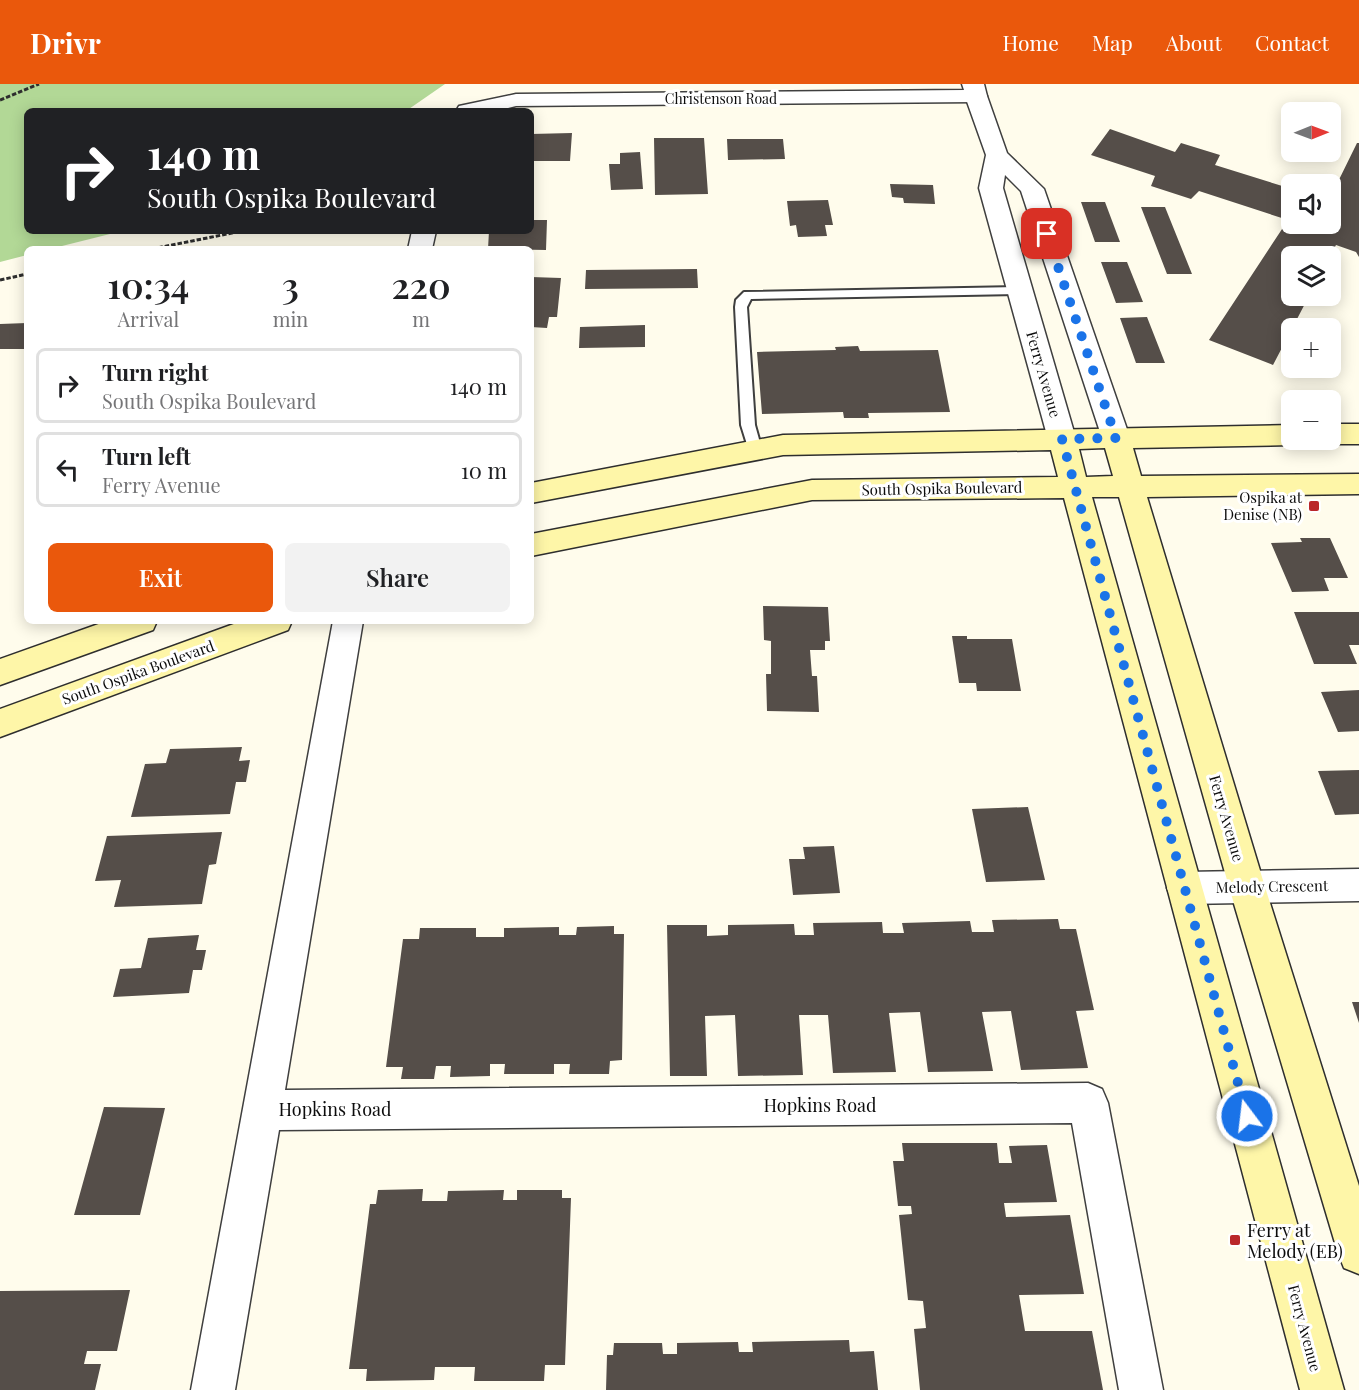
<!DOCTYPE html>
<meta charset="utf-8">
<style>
body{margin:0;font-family:"Playfair Display",serif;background:#f2f2f2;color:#202124;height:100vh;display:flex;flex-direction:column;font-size:22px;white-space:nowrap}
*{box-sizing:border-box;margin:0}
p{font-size:20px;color:#757577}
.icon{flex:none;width:33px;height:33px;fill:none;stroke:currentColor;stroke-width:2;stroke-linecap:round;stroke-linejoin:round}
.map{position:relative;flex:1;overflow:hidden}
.drawer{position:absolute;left:24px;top:162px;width:510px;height:378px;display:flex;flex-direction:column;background:#fff;border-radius:9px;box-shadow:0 3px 15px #0003}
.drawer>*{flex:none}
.hud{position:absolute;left:24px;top:24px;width:510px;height:126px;border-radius:9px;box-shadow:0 3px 15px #0003;background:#202124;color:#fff;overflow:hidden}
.needle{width:39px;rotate:89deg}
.tools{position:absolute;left:1281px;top:18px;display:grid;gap:12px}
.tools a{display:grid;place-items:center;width:60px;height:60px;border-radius:9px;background:#fff;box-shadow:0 3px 15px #0003;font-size:30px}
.pin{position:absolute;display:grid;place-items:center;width:51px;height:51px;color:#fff;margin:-26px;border-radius:12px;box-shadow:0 3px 9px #0006}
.me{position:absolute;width:66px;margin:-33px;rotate:345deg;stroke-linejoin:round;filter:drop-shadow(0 0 4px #0008)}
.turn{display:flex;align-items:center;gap:21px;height:126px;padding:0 24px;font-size:27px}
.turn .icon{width:78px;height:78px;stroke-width:2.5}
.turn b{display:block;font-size:42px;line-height:51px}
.eta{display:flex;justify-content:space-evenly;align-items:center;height:102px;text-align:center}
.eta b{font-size:36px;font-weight:600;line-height:42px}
.primary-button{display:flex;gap:12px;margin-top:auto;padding:12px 24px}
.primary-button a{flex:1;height:69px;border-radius:9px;background:#ea580c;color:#fff;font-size:24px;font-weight:600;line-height:69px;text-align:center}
.primary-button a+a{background:#f2f2f2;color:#202124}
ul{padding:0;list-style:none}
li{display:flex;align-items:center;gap:18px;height:75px;margin:0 12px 9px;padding:0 12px;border:3px solid #e0e0e0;border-radius:9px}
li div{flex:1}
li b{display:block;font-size:22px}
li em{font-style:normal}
header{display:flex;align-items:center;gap:36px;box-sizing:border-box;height:84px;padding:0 30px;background:#ea580c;color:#fff}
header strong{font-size:28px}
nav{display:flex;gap:33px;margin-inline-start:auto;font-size:21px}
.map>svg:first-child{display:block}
.forest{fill:#b2d896}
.building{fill:#554e49}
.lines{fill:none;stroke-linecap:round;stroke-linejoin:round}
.service-casing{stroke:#3f3f3f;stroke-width:4}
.minor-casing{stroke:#3f3f3f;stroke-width:3}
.tertiary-casing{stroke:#3f3f3f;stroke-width:3}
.secondary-casing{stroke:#2e2e2e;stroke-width:3}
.path{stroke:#2e2e2e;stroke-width:3;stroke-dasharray:4.5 2;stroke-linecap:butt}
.service{fill:#fff;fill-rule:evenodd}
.minor{fill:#fff;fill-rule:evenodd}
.tertiary{fill:#fff;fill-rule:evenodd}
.secondary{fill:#fef6a8;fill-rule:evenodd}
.route{stroke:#1a73e8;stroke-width:10;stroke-dasharray:0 18}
.poi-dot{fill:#ba272a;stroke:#fff;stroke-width:2}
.labels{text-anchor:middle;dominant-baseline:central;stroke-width:6;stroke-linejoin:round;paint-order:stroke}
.far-street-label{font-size:14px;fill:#0c0c0c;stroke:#fff}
.street-label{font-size:15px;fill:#0c0c0c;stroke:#fff}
.poi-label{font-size:15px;fill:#0c0c0c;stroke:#fff;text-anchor:end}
.near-street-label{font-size:18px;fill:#0c0c0c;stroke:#fff}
.near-poi-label{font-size:18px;fill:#0c0c0c;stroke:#fff;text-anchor:start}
</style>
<header>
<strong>Drivr</strong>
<nav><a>Home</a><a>Map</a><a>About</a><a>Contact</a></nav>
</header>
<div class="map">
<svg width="1359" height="1306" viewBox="0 0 1359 1306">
<rect width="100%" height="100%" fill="#fffcec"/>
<path class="forest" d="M0,0H445L406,27H27V147H122L50,165H27V171L0,178Z"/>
<path class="building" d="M1110,45L1175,68L1181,59L1220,71L1215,81L1292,105V140H1330V114L1357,59H1359V173L1356,168L1336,161L1330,172H1292V212H1309L1273,281L1209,256L1288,136L1199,107L1191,115L1151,102L1155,92L1091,71Z
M572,49L570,77H531V50Z
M654,54H704L708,110L655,111Z
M727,55H783L785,75L728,76Z
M640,68L643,105L611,106L609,80H620V69Z
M890,100L933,101L935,120L904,119L903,114L892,113Z
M828,116L833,141H825L827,152L798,153L796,141L790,142L787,117Z
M1081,118H1105L1120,158H1095Z
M1141,123H1165L1192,190H1167Z
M531,136H547L546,166L488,165L489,147H531Z
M1101,178H1127L1143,218L1116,219Z
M697,185L698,204L585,205L586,186Z
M531,193L561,194L557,233H549L547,244L531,243Z
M1147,233L1165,279H1136L1120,234Z
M27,239V265H0V240Z
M645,241V263L579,264L580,243Z
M858,262L860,267L938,266L950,328L868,329L869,334H844L843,328L762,330L757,268L836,266L835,263Z
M1300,454H1330L1348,494H1324L1329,507L1292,508L1271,459L1302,458Z
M763,522L828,523L830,557H825V566H810L812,592H817L819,628L767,627L766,590H771V557L764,556Z
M1294,528H1359V561H1349L1357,580H1314Z
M952,552H967V555H1012L1021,607H977L976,599H959Z
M1359,606V647L1338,648L1321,608Z
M242,663L239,677L250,676L246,698H236L230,730L131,733L145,680L166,679L170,665Z
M1359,686V730L1335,731L1318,687Z
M1028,723L1045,796L986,798L972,725Z
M222,748L216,780L209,781L202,820L114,823L121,796L95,797L107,752Z
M834,762L840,809L793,811L789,775H805L803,763Z
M1058,835L1060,845H1076L1094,926L1076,927L1088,984L1021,986L1011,927L982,928L993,987L928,988L920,928L889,929L896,988L833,989L828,931H799L803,991L738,992L735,931L705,932L707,992H670L667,841H707V852L728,851V841L794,840L795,851H814L813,839L882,838L883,849H904L902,839L970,837L972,848H994L992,836Z
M614,842V850H624L622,976L610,977L609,990H569L570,980H554V990H504L505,980H490V992L450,993L451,982H436L434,995H401L403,983H386L403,855H419L420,844H476V853H504V844L559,843V851H576L577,843Z
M199,851L196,866H206L202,886H193L189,909L113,913L120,885L141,884L148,854Z
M1352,918H1359V939Z
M104,1023L165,1024L140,1131H74Z
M902,1059H997L999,1079H1012L1009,1062L1047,1061L1057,1118L1004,1119L1006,1133L1070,1131L1084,1210L1019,1211L1025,1247H1092L1103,1306H920L914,1245L926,1244L923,1217L908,1216L899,1131L912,1130L911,1122H898L893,1077H904Z
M423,1105L422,1117H447L448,1107L504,1106L503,1116H517V1106H562V1114H571L565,1281H545L544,1297H474L475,1283H435L434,1296L366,1297L367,1285H349L370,1120H376L378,1106Z
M130,1206L117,1267H87L84,1280H101L95,1306H0V1207Z
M849,1256L850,1268L874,1267L878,1306H606L607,1271H613L614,1259H662L663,1270H677V1259L738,1258L739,1268H753L752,1258Z"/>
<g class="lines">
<defs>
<path id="service" d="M1020,203L1024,204L1026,207L1024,210L751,215L747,223L755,341L762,366L755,371L750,370L741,341L735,223L736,216L744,208Z"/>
<path id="minor" d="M962,0H984L987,12L984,17L976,18L516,22L496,27H456L459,22L516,10L964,6Z
M412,147H436L432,165H408Z
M333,537H363L285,1006L1088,999L1102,1005L1108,1019L1163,1306H1119L1072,1039L279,1046L235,1306H191Z
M1359,785V817L1185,820L1172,816L1167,804L1172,792L1185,788Z"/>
<path id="tertiary" d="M976,6L984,7L987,12L1007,69L1044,105L1130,354L1126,361L1116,364L1106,361L1102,354L1021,107L1005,91L1003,104L1076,355L1072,362L1062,365L1052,362L1048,355L979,104L986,71L965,12L968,7Z"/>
<path id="secondary" d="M1330,340H1359V360H1330L1320,357L1330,356Z
M1292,341V356H1303L1302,358L1292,361L1133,364L1141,392L1359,390V410L1147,413L1265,803L1359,1102V1190L1344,1184L1338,1169L1229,803L1119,413H1092L1344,1306H1300L1064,414L812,416L531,472V450L812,396L1058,393L1051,366L783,371L531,419V399L783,351ZM1105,364L1113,392L1086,393L1079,365Z
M107,537H157L153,546L0,601V575Z
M242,537H292L288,546L0,653V625Z"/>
</defs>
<use href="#service" class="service-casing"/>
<use href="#minor" class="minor-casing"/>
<use href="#tertiary" class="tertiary-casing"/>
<use href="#secondary" class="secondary-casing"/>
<path class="path" d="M0,16L39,0
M152,165L242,147
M0,196L27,190"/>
<use href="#service" class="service"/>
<use href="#minor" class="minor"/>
<use href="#tertiary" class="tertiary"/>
<use href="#secondary" class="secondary"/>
</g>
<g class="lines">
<path class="route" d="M1047,150L1116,354L1062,355L1247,1032"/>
</g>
<g class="poi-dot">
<rect x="1308" y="416" width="12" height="12" rx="3"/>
<rect x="1229" y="1150" width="12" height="12" rx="3"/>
</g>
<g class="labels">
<g class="far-street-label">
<text x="721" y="14">Christenson Road</text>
</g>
<g class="street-label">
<text transform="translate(1044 290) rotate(74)">Ferry Avenue</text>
<text transform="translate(942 404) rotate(-1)">South Ospika Boulevard</text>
<text transform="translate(138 588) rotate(-20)">South Ospika Boulevard</text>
<text transform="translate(1227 734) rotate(74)">Ferry Avenue</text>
<text transform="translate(1272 802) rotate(-1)">Melody Crescent</text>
<text transform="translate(1305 1244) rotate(75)">Ferry Avenue</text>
</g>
<g class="poi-label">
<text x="1302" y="413">Ospika at<tspan x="1302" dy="17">Denise (NB)</tspan></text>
</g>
<g class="near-street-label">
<text x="820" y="1021">Hopkins Road</text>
<text x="335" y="1025">Hopkins Road</text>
</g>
<g class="near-poi-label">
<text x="1247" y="1146">Ferry at<tspan x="1247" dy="21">Melody (EB)</tspan></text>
</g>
</g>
</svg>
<div class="tools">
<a><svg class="needle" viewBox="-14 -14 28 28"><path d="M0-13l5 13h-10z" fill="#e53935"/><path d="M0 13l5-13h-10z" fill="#757577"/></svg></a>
<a><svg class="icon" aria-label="sound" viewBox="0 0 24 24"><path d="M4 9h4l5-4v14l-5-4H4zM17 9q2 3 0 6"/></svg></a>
<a><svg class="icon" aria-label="layers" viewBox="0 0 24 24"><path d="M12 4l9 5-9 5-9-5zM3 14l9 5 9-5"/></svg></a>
<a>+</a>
<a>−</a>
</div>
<div class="pin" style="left:1047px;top:150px;background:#d93025"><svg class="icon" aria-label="arrive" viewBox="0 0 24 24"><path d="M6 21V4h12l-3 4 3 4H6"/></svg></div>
<svg class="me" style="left:1247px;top:1032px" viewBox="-20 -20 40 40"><circle r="17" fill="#1a73e8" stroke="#fff" stroke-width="3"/><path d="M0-11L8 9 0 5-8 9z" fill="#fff"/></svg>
<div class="hud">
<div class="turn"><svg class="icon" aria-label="right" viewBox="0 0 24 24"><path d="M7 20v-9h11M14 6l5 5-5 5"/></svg><div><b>140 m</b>South Ospika Boulevard</div></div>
</div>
<section class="drawer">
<div class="eta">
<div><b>10:34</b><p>Arrival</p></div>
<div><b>3</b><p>min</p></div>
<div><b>220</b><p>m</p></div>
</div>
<ul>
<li><svg class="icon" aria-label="right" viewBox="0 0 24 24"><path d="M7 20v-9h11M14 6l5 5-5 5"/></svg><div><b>Turn right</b><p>South Ospika Boulevard</p></div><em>140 m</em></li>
<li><svg class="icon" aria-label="left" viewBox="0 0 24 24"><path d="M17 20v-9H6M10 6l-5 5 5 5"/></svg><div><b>Turn left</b><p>Ferry Avenue</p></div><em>10 m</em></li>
</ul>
<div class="primary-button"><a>Exit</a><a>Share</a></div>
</section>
</div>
